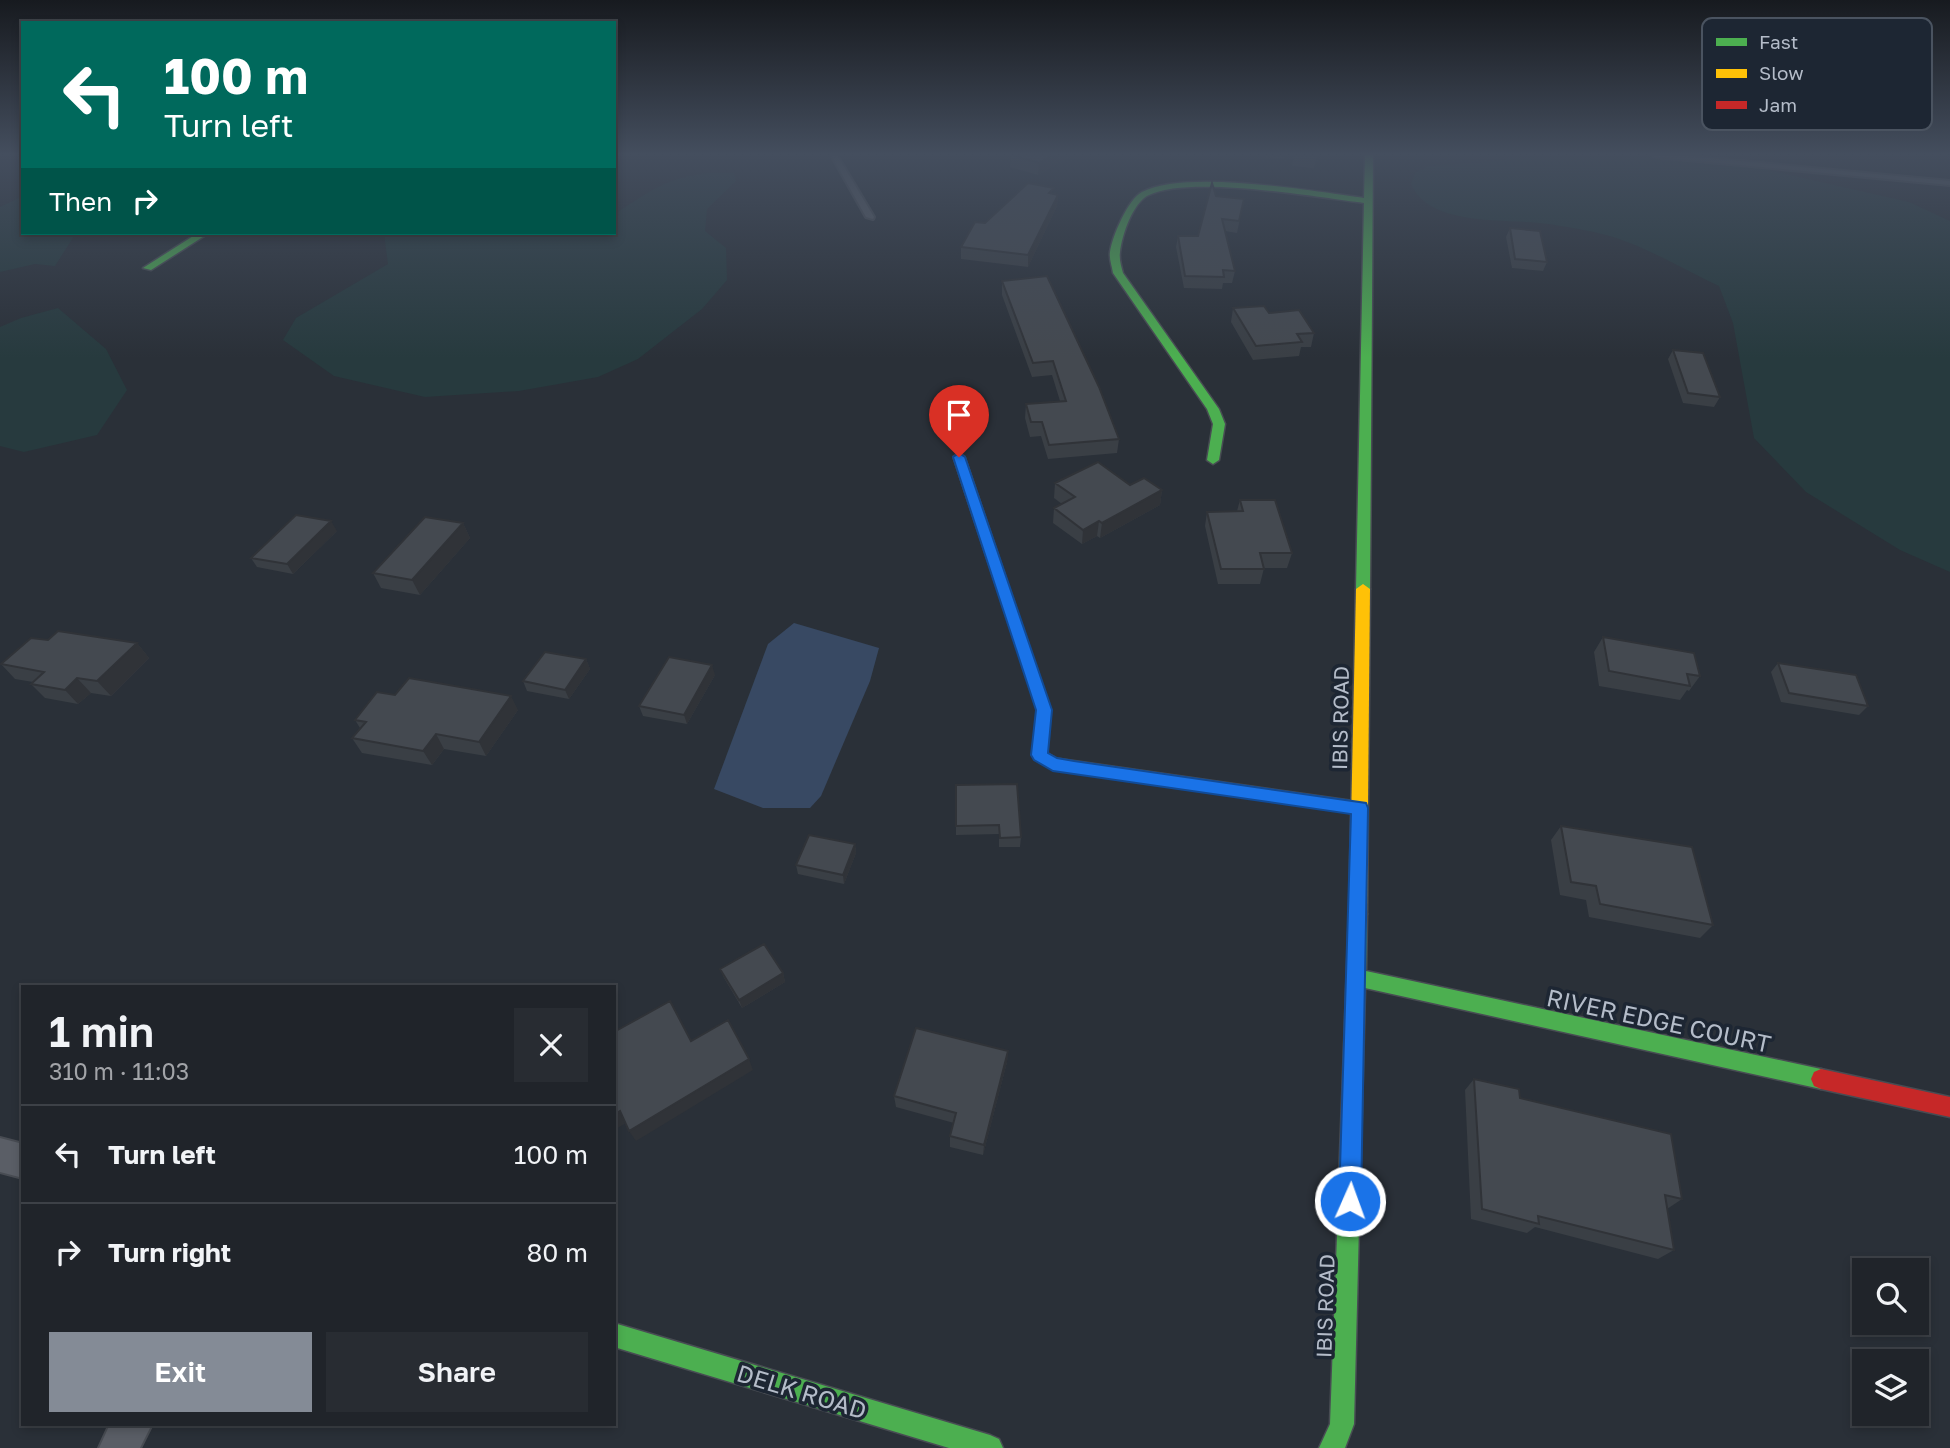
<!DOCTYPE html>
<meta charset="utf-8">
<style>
body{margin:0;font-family:"Golos Text",sans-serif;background:#282c32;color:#f1f3f6;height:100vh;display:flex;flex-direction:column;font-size:26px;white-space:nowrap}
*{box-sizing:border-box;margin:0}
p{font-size:23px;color:#a2a4a8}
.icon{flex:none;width:38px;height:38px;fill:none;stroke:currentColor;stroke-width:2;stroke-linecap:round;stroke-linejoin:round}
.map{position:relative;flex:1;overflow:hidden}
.details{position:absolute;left:21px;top:985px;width:595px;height:441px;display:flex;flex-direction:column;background:#20242a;border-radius:0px;box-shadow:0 4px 10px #0003,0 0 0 2px #3d4147}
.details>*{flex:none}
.top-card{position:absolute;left:21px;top:21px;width:595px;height:214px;border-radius:0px;box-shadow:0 4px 10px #0003,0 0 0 2px #3d4147;background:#00695c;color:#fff;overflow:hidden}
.controls{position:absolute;left:1852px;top:1258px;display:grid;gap:14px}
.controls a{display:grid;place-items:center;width:77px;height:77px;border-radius:0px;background:#20242a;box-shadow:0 4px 10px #0003,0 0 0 2px #3d4147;font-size:35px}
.pin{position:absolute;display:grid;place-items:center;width:60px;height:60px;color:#fff;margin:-72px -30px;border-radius:50% 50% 50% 0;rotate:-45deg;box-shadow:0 0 7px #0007}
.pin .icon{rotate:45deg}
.me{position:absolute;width:77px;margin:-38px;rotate:2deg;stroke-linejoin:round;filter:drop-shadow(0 0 5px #0008)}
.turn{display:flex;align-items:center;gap:24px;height:147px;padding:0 28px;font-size:32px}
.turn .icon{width:91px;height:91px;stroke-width:2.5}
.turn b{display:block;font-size:49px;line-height:60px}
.then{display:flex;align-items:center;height:66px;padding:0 28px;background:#0003;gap:14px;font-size:26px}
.round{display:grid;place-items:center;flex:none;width:74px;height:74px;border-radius:0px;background:#282c32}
.summary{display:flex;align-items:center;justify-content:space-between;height:119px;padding:0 28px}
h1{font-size:42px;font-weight:600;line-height:52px}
.button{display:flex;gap:14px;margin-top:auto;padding:14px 28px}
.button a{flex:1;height:80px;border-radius:0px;background:#848b96;color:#fff;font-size:28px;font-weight:600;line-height:80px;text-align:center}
.button a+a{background:#282c32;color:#f1f3f6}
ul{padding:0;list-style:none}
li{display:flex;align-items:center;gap:21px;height:98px;padding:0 28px;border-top:2px solid #3d4147}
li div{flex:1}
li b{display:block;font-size:26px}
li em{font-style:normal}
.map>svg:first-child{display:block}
.green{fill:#273a3e}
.water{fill:#384963}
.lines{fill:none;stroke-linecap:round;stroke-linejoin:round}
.lane-casing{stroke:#484c53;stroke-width:4}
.street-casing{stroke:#484c53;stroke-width:4}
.fast-casing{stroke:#484c53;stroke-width:3}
.slow-casing{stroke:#484c53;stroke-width:3}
.jam-casing{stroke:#484c53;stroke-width:3}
.lane{fill:#5a5e66;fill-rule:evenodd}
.street{fill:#5a5e66;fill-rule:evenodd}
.fast{fill:#4caf50;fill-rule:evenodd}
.slow{fill:#ffc107;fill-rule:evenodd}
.jam{fill:#c62828;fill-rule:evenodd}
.wall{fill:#3a3f45}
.shaded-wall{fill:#303338}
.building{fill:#444950;stroke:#303338;stroke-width:2}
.route{fill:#1a73e8;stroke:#114b97;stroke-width:2}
.labels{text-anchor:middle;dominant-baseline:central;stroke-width:7;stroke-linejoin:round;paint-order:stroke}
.street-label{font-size:21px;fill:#b4bcc9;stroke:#1d2633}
.near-street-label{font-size:24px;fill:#b4bcc9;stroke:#1d2633}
.key{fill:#1d2633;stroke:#4a5360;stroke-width:2}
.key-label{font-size:19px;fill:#b4bcc9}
</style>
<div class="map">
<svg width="1950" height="1448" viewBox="0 0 1950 1448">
<rect width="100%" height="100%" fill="#2a3038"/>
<path class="green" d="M1531,155H1692L1742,160L1772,171L1909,202L1950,221V572L1900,550L1806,492L1754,438L1733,323L1719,286C1685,270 1641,244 1606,235C1587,230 1567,227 1548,224C1508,218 1430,228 1411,184L1415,173L1428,166L1490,162Z
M710,173H734L736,181L707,209L705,231L726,248L727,280L702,309L638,359L598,377L519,391L425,397L334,376L283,340L296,318L388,264L384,233H614V217L618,216L619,211C654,189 668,177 710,173Z
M23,196V233H76L55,266L35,264L0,272V207Z
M58,308L106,349L127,390L97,435L24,452L0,446V327L21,318Z"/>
<path class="water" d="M794,623L879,648L870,681L821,796L810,808H763L714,789L768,644Z"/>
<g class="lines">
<defs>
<path id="lane" d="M831,155H837L874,217L873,219L866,217Z
M1653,155H1676L1950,181V185L1656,157Z
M959,454L964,457L1050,710L1046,753L1056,759L1356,802L1361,803L1363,807L1361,811L1356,812L1053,769L1035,758L1033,755L1038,710L954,457Z"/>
<path id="street" d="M0,1138L23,1144V1178L0,1172Z
M110,1424H152L140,1448H99Z"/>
<path id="fast" d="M1365,155H1373L1370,589L1363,594L1356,589L1364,203C1314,197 1191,175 1149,195C1133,202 1122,235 1120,252C1119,259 1121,266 1123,273L1219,409L1225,424L1219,460L1213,464L1207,460L1213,424L1207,409L1113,273C1112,266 1109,259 1110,252C1112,237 1128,199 1142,192C1186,169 1312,191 1364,198Z
M198,233H209L151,270L143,268Z
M1358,906L1364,908L1367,914L1366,971L1821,1069L1828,1072L1831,1079L1828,1086L1821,1089L1365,988L1354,1424L1345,1448H1319L1330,1424L1349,914L1352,908Z
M614,1323L990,1435L999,1439L1003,1448H949L614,1347Z"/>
<path id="slow" d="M1363,584L1370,589L1367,914L1364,920L1358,922L1352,920L1349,914L1356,589Z"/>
<path id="jam" d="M1821,1069L1950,1097V1117L1821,1089L1814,1086L1811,1079L1814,1072Z"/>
</defs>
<use href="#lane" class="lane-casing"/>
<use href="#street" class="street-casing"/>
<use href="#fast" class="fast-casing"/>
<use href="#slow" class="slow-casing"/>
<use href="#jam" class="jam-casing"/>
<use href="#lane" class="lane"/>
<use href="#street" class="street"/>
<use href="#fast" class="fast"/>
<use href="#slow" class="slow"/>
<use href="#jam" class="jam"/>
</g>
<path class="wall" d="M1011,155H1073L1038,175L1010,167Z
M1258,155H1285L1284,159L1257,156Z
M1294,155H1317L1314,168L1292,166Z
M1053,194L1058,195L1057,206L1028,267L961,259V247L985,223Z
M1216,196L1244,199L1237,233L1225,231L1235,271L1232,283H1223L1222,289L1184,288L1176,247L1178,236H1198Z
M1510,228L1547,262L1543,271L1512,268L1506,237Z
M1002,281L1119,439L1117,453L1048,459L1041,436L1030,437L1025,418L1026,404L1060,401L1052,375L1032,377L1002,295Z
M1233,308L1269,313L1314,333L1311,347H1301L1299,356L1253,360L1231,322Z
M1673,350L1720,397L1714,407L1683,403L1668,359Z
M1055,483L1130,485L1162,490L1160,505L1100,538L1097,536L1082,544L1053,523L1054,508L1062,504L1054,498Z
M1240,500L1292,553L1287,568H1264L1260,584H1218L1205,526L1207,512L1237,511Z
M463,523L470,538L420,595L381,588L373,573Z
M337,531L293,574L257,567L251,558Z
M1603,637L1700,676L1689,691L1687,690L1680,700L1599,686L1594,652Z
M48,640L137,643L149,658L111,696L91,693L78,704L45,698L31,684L33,682L15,679L1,664Z
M586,659L590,669L569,699L527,691L523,681Z
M1778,663L1868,706L1859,715L1781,702L1771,672Z
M715,675L687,724L643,716L639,706Z
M395,695L518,710L486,756L444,749L432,765L362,753L352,738L360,728L355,720Z
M956,785L1021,837L1020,847H999V834L956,835Z
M1561,826L1713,925L1700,938L1589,917L1586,900L1560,895L1551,840Z
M855,844L856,853L844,884L798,874L796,865Z
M720,969L783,973L785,982L742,1008L724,978Z
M1008,1051L1007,1062L983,1155L950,1147V1136L954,1123L896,1107L894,1096Z
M1474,1079L1520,1098L1682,1199L1667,1209L1674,1250L1658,1259L1535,1227L1527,1233L1471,1219L1465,1090Z"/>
<path class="shaded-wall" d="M1052,155H1073L1038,175L1039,163Z
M1058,195L1057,206L1028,267V255Z
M1162,490L1160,505L1100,538L1102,523Z
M331,521L337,531L293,574L287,564Z
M1099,521L1097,536L1082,544L1083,530Z
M463,523L470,538L420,595L412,580Z
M137,643L149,658L111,696L97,681Z
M586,659L590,669L569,699L565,690Z
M712,665L715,675L687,724L684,715Z
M77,678L91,693L78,704L65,690Z
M511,696L518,710L486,756L479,742Z
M436,734L444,749L432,765L423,751Z
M855,844L856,853L844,884L843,875Z
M783,973L785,982L742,1008L739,1000Z
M1008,1051L1007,1062L983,1155L984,1145Z
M749,1059L753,1070L636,1141L629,1131Z
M620,1111L628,1122L614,1130V1115Z"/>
<path class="building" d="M1013,155H1052L1039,163Z
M1028,183L1054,188L1049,193L1058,195L1028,255L961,247L975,222L985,223Z
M1212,183L1216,196L1244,199L1239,221L1222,219L1235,271L1223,270L1224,277L1185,276L1178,236H1198Z
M1510,228L1540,231L1547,262L1515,259Z
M1047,276L1099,387L1119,439L1049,445L1042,422H1031L1026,404L1066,401L1053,361L1033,363L1002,281Z
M1264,306L1269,313L1299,310L1314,333L1297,334L1302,342L1256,346L1233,308Z
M1673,350L1703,353L1720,397L1688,393Z
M1098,462L1130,485L1144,478L1162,490L1102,523L1099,521L1083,530L1054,508L1075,497L1055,483Z
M1240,500H1275L1292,553H1260L1264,569H1221L1207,512L1243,511Z
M296,515L331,521L287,564L251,558Z
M425,517L463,523L412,580L373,573Z
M58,631L137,643L97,681L77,678L65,690L31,684L44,672L1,664L31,638L48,640Z
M1603,637L1694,653L1700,676L1687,674L1690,686L1609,671Z
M545,652L586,659L565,690L523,681Z
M669,657L712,665L684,715L639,706Z
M1778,663L1856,675L1868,706L1789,693Z
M409,678L511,696L479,742L436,734L423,751L352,738L366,722L355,720L377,692L395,695Z
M1017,784L1021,837L1000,838L999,825L956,826V785Z
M1561,826L1692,847L1713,925L1600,904L1596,886L1571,882Z
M809,835L855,844L843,875L796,865Z
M764,944L783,973L739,1000L720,969Z
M670,1001L691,1041L728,1020L749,1059L629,1131L620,1111L614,1115V1032Z
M916,1028L1008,1051L984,1145L950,1136L956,1113L894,1096Z
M1474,1079L1519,1089L1520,1098L1671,1134L1682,1199L1665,1195L1674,1250L1538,1216L1539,1224L1482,1209Z"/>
<linearGradient id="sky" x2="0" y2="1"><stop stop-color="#171a1f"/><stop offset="0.43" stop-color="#444e5e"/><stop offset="1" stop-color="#444e5e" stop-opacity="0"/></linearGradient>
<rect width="1950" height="358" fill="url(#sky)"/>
<path class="route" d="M959,453L965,457L1052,710L1048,753L1057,758L1074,761L1366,803L1368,808L1361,1201L1357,1209L1350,1212L1342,1209L1339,1201L1351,814L1053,771L1034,760L1031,755L1036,710L953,457Z"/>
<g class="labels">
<g class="street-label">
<text transform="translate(1340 718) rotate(-89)">IBIS ROAD</text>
<text transform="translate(1325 1306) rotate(-88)">IBIS ROAD</text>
</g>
<g class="near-street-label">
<text transform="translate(1659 1020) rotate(12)">RIVER EDGE COURT</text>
<text transform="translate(802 1391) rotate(17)">DELK ROAD</text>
</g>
</g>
<rect x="1702" y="18" width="230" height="112" rx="10" class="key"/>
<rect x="1716" y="38" width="31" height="8" fill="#4caf50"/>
<rect x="1716" y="69" width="31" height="9" fill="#ffc107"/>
<rect x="1716" y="101" width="31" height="8" fill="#c62828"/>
<g class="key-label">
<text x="1759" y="49">Fast</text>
<text x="1759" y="80">Slow</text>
<text x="1759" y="112">Jam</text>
</g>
</svg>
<div class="controls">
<a><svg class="icon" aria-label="search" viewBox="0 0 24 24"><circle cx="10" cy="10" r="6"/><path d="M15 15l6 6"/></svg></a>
<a><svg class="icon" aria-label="layers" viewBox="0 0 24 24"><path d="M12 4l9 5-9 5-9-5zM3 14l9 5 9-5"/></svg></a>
</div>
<div class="pin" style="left:959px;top:457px;background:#d93025"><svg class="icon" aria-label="arrive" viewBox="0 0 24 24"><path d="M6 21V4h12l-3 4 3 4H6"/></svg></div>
<svg class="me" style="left:1350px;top:1201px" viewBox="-20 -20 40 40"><circle r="17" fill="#1a73e8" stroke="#fff" stroke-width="3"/><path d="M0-11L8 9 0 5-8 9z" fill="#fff"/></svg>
<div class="top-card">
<div class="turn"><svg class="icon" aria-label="left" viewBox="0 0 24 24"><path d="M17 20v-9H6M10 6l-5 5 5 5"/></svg><div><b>100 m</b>Turn left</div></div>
<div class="then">Then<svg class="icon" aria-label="right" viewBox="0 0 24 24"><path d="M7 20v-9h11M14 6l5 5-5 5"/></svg></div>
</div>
<section class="details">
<div class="summary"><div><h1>1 min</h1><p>310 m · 11:03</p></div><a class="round"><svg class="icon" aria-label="close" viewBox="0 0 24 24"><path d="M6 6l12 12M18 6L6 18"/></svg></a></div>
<ul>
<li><svg class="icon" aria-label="left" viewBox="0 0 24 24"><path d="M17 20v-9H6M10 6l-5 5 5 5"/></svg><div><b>Turn left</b></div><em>100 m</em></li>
<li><svg class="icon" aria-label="right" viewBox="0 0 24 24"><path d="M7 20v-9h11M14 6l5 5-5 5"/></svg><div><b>Turn right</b></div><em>80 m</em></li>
</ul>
<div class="button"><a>Exit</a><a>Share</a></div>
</section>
</div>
